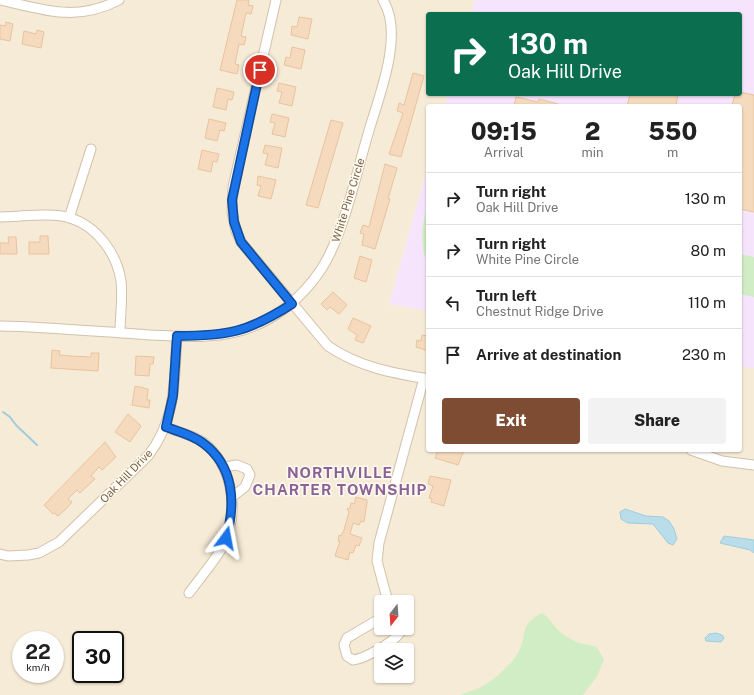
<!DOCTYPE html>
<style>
body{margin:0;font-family:"Public Sans",sans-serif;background:#f2f2f2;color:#222;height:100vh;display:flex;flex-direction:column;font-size:15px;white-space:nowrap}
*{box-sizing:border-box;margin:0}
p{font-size:13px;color:#767676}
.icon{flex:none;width:22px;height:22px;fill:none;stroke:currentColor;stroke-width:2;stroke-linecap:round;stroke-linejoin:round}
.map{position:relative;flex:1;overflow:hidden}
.sheet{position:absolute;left:426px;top:104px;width:316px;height:348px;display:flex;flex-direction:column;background:#fff;border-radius:4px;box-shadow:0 1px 3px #0004}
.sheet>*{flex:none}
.hud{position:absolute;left:426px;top:12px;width:316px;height:84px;border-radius:4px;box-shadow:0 1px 3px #0004;background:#0b6e4f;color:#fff;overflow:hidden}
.needle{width:26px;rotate:197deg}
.tools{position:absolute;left:374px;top:595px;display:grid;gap:8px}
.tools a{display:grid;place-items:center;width:40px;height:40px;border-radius:4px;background:#fff;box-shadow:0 1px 3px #0004;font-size:20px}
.speed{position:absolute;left:12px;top:631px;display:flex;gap:8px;font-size:20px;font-weight:700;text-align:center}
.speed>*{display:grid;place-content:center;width:52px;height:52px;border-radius:50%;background:#fff;box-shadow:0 1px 3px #0004;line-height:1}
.speed small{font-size:10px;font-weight:400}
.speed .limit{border:2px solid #111;border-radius:6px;background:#fff;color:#111}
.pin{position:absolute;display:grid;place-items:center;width:34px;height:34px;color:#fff;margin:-17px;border:2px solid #fff;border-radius:50%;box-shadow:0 1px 4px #0007}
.me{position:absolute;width:44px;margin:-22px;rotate:13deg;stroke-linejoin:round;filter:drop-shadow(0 0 3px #0008)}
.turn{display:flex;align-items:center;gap:14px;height:84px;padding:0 16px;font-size:18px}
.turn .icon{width:52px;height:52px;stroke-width:2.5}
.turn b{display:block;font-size:28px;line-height:34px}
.eta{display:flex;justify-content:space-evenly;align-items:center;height:68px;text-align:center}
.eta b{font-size:24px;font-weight:800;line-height:28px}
.primary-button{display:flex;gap:8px;margin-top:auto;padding:8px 16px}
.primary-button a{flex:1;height:46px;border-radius:4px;background:#7e4c32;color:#fff;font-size:16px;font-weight:800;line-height:46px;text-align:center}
.primary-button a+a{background:#f2f2f2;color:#222}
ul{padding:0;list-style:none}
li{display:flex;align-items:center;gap:12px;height:52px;padding:0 16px;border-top:1px solid #e0e0e0}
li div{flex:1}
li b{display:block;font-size:15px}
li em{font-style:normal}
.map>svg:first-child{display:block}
.residential{fill:#f6ebd6;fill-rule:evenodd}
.education{fill:#f5e4fb}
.green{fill:#d0edc5}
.water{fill:#baddea;stroke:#a0ccdc}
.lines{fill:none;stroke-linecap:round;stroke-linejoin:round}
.stream{stroke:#a0ccdc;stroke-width:2}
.building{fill:#f5dabe;stroke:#e9c39d}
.minor-casing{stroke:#d2c1ac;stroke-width:11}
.minor{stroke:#fff;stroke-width:9}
.route-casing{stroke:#114b97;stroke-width:10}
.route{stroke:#1a73e8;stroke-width:7}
.labels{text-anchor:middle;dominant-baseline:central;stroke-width:3;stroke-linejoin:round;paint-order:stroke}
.street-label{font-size:11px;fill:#7b6149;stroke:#fffbf0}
.district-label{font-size:15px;font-weight:bold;letter-spacing:1px;fill:#8b6197;stroke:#fffbf0}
</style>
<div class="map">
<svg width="754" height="695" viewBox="0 0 754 695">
<rect width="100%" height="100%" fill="#fef8e8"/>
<path class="residential" d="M0,0H475L471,14H428V94H448L445,106H428V166L389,304L428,311V450H740V366L754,368V695H0ZM381,602H407V628H381ZM21,640H55V674H21ZM81,640H115V674H81ZM381,650H407V676H381Z"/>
<path class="education" d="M475,0H754V368L740,366V106H445L448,94H740V14H471Z
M428,166V311L389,304Z"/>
<path class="green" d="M428,203V263C418,246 423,221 428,203Z
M740,254L754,257V297L740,294Z
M542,613C551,619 551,623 557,629C568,641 582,644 597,647L604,660L597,676L583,695H460C465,693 471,691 477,689C491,683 510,666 518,653C529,634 517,626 542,613Z"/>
<path class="water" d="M625,509L646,516L663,517L669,521L674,529L677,539L673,545L668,543L653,524L628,523L621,519L620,512Z
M724,536L754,540V553L750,550L720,543Z
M716,633L722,635L724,638L721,642L706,641L705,638L709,634Z"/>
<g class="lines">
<path class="stream" d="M3,412L10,417L16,425L37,445"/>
</g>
<path class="building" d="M237,0H249L248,5L253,6L251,14L246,13L241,36L246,37L244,45L239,44L235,64L239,65L237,74L220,70Z
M299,17L312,19L308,39L291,35L292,26L297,27Z
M6,22L13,24L10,41L0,39V25L5,26Z
M37,30L44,32L41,48L22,44L24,31L36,34Z
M292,47L305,50L301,69L284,65L286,57L290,58Z
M413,73L424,76L401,157L389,154L403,113L397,111L399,103L404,105Z
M279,83L296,87L292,106L279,103L282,92L277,91Z
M217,88L234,92L232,100L228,99L226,110L213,107Z
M740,92L754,95V212L740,209V106H732L735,94H740Z
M630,94H678L676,106H627Z
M516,97L538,102L539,99L558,104L557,106H514Z
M272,114L289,118L285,137L272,134L275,123L270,122Z
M209,119L226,123L224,131L220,130L217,141L205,138Z
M331,120L343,123L318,208L306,205Z
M265,145L282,148L278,168L265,165L268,154L263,153Z
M202,150L219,154L217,162L213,161L211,172L198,169Z
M385,164L397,168L388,199H390L375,249L362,245L364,234L360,233L363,225L369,227Z
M258,176L276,180L271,199L258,196L261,186L257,185Z
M40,236H48L49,254H29V242H40Z
M8,237H16L17,254H0V243H9Z
M360,256L372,260L366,282L354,278Z
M333,292L347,305L339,314L330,307L327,310L321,304Z
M353,318L371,326L363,343L355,340L357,335L348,329Z
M422,335L428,336V351L416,347L417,340L421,341Z
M52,350L60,351L59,355L71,356L91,357V353H99L98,371L51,368Z
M136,356L154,357L153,364H150L149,376L135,375Z
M135,386L148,389L147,400H150L149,408L132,405Z
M128,414L141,426L130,442L115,432Z
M105,442L116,457L102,470L99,467L91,476L95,479L80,493L77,490L68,499L72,502L66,509L58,516L54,513L53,514L44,505Z
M438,450L444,452L445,450H464L458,465L435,458Z
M430,476L451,480L444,506L431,502L432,499L429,498L433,486L428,484Z
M356,497L367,500V503L364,522L361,521L359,525L353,523L350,534L362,538L359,546L356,545L353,553L350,552L348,560L335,556L340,541H338L339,535L341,536L344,530L349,512L347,509L350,508L351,503L354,504Z"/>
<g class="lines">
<defs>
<path id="minor" d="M1,0C44,10 77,22 119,0
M276,0L233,187L232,212L236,231L241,242L328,346C359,367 392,373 428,379
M0,217C20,217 51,212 70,218C97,226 117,254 121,281C123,298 120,316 120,333
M69,218L91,149
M0,326C50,327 101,332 151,335C178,336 209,339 236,332C272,323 302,299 322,268C344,233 356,174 368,134C378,98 405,35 383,0
M166,427C177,432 193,435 203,442C233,465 240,513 223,546C214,562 200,578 189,593
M691,450L722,461L754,465
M223,467L237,465L247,469L250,475L245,487L232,497
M0,554L8,556L28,555L39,553L59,542L148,456C177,418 174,381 177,336
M388,602L377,561L379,543L424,378
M381,618L347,638L344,645L347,656L353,660C364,659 401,639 402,628"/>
</defs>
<use href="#minor" class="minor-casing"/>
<use href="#minor" class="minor"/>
</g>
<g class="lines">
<defs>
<path id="route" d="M226,538C236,503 234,466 203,443C193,435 177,431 166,427L173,396L177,336C228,336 248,332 292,304L241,242L234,222L232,200L260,70"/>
</defs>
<use href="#route" class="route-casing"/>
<use href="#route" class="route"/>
</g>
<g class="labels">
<g class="street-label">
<text transform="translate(348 200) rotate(-73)">White Pine Circle</text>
<text transform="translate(126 476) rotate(-46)">Oak Hill Drive</text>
</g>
<g class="district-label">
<text x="340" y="472">NORTHVILLE<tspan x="340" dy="17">CHARTER TOWNSHIP</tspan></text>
</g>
</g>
</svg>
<div class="tools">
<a><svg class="needle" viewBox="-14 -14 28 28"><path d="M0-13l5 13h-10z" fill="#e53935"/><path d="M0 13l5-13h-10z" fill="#767676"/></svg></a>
<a><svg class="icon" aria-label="layers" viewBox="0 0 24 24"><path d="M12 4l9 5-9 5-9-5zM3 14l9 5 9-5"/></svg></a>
</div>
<div class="speed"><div>22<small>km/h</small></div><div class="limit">30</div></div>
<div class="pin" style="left:260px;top:70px;background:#d93025"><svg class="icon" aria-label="arrive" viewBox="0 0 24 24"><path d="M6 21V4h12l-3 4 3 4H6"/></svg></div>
<svg class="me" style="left:226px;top:538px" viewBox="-20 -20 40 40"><path d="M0-17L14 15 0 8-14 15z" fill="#1a73e8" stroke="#fff" stroke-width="4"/></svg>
<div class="hud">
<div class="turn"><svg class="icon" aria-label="right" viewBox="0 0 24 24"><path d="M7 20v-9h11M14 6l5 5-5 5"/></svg><div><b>130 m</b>Oak Hill Drive</div></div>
</div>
<section class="sheet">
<div class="eta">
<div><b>09:15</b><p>Arrival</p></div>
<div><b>2</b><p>min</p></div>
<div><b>550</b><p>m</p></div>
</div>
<ul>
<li><svg class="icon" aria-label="right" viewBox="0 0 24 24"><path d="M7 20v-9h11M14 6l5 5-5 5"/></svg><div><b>Turn right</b><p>Oak Hill Drive</p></div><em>130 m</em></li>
<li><svg class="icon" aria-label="right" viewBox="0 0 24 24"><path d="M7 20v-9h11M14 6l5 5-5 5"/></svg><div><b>Turn right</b><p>White Pine Circle</p></div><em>80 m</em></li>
<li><svg class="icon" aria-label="left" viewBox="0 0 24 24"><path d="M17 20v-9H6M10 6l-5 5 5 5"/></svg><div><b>Turn left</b><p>Chestnut Ridge Drive</p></div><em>110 m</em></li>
<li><svg class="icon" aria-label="arrive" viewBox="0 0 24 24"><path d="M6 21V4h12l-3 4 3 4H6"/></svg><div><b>Arrive at destination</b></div><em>230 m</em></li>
</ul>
<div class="primary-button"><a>Exit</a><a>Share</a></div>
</section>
</div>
